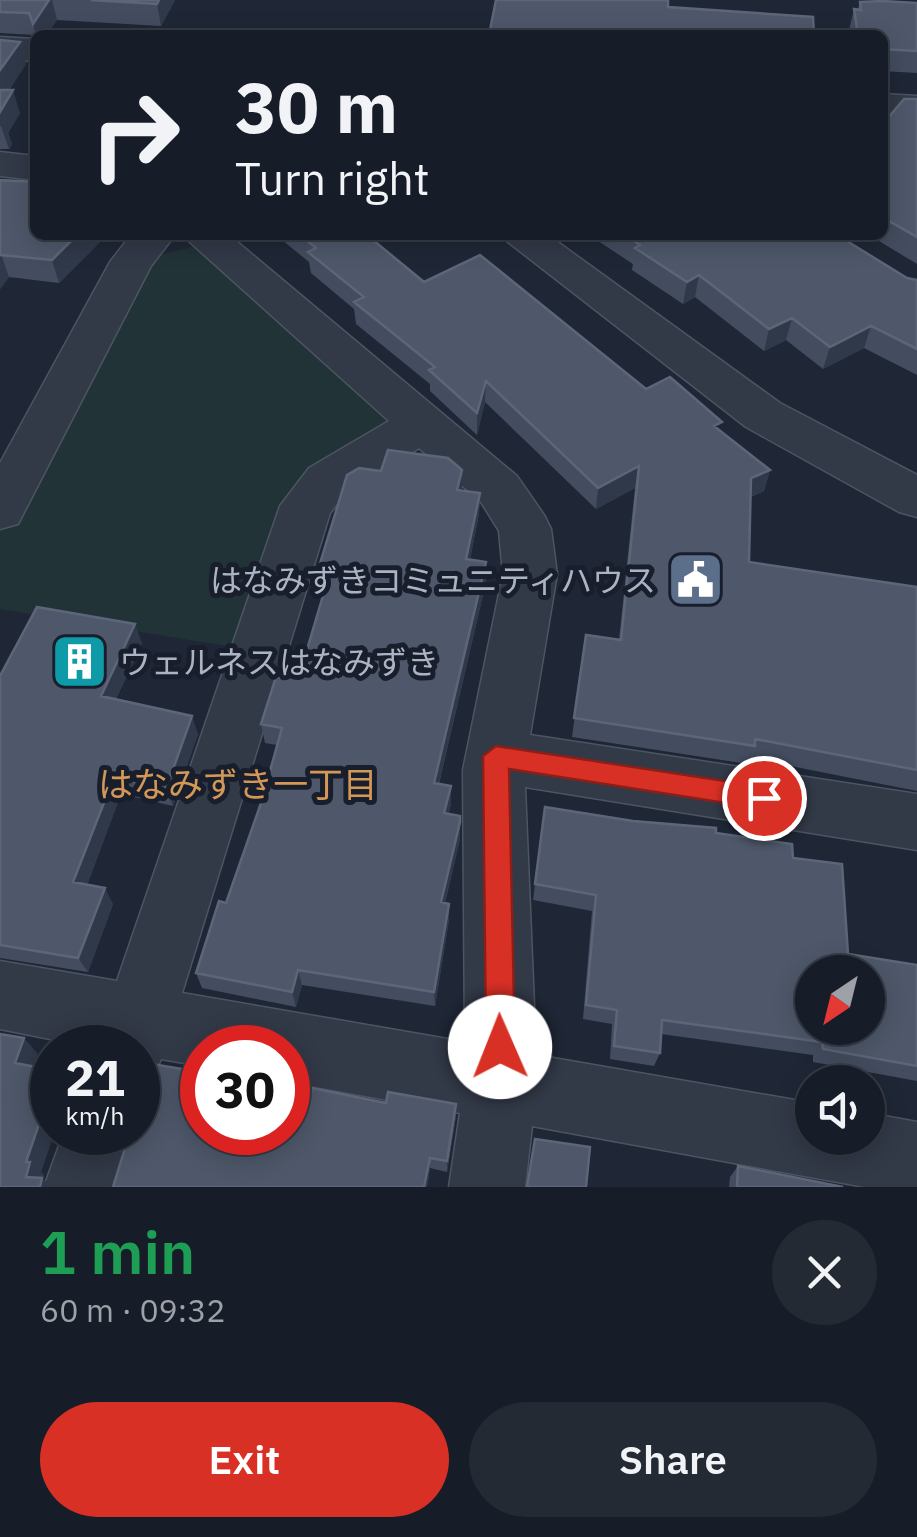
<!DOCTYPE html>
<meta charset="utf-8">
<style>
body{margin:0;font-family:"IBM Plex Sans","Noto Sans JP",sans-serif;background:#242a34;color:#f1f3f6;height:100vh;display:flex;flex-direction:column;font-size:38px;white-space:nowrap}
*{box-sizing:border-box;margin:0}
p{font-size:32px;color:#9ea2a8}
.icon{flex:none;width:55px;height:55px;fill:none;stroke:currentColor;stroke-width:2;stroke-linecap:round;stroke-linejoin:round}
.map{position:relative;height:1187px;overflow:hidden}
.details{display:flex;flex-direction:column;background:#171d28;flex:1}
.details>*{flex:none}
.guide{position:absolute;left:30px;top:30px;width:858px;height:210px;border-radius:15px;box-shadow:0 5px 25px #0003,0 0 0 2px #363b45;background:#171d28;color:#f1f3f6;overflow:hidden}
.needle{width:65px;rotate:215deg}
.tools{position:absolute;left:795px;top:955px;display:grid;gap:20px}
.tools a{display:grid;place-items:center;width:90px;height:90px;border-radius:50%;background:#171d28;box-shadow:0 5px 25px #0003,0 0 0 2px #363b45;font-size:50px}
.speed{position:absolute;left:30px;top:1025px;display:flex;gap:20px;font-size:50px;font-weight:700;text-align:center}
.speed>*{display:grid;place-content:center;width:130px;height:130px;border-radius:50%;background:#171d28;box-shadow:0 5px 25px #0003,0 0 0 2px #363b45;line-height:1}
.speed small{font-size:25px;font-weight:400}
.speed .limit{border:15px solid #d22;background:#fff;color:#111}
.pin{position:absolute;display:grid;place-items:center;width:85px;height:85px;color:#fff;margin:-42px;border:5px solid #fff;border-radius:50%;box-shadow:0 2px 10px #0007}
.me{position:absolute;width:110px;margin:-55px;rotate:359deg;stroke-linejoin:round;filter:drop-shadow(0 0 8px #0008)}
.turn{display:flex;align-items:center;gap:35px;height:210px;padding:0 40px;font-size:45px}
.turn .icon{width:130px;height:130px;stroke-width:2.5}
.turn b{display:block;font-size:70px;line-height:85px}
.round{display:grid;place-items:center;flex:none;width:105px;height:105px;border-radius:52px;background:#242a34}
.summary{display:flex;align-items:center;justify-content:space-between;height:170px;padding:0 40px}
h1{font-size:60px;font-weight:600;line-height:75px;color:#1e9e55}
.primary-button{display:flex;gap:20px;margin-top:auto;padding:20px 40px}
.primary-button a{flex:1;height:115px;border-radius:60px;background:#d93025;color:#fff;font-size:40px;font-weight:600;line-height:115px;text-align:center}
.primary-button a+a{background:#242a34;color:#f1f3f6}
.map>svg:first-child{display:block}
.green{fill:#213337}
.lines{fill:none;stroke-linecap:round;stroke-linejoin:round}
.minor-casing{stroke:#4d5462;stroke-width:3}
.minor{fill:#323947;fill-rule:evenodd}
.wall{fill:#434d5f}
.shaded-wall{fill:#30394a}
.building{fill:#4e586a;stroke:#5d6678;stroke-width:2.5;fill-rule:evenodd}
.route{fill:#d93025;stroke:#8d1f18;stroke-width:2.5}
.labels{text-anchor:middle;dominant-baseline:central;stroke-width:10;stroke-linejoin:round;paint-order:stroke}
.poi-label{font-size:32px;fill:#acb4c4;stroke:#181e2b;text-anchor:end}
.neighbourhood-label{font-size:35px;fill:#d39758;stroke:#181e2b}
</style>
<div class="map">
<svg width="917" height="1187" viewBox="0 0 917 1187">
<rect width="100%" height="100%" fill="#1f2736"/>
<path class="green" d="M216,241L425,422L327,481L258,651L0,609V511L132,262Z"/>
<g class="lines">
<defs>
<path id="minor" d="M0,37L35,39V61L0,59Z
M882,94L917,96V118L882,116Z
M0,152L35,156V180L0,176Z
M131,235H175L151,266L18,524L0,529V463L110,262Z
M182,235H229L517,476L544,515L551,529L557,574L530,735L917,794V850L525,787L536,1055L812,1103V1138H868V1113L917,1122V1187H865L532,1126L525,1187H449L460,1113L288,1082V1048H202V1066L161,1059L155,1073L138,1080V1048H95L0,1029V961L117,981L280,506L309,468L389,421ZM419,448L481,502L499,531L503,574L463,770L465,1042L182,993L330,513L345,494Z
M499,235H548L780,403L917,475V517L899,512L746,427Z
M64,1132L138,1131L120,1187H44Z"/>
</defs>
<use href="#minor" class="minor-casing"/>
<use href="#minor" class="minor"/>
</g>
<path class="wall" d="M0,0H175L161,26L57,20L46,35H35L0,33Z
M860,2L917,3V73L882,71V35H850L849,30L854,9H858Z
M0,40L20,42L26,64L9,90L20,113L8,133L12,144L9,149H0Z
M917,99V264L869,235H882V125Z
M0,180L107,235L59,283L9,277L0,289Z
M276,235H367L424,282L646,389L720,431L770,470L764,491L751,497L749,562L917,587V791L750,758L748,764L572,737L586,635L619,640L635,488L596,509L485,402L477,435L430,391V384L356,324L354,309L311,273L309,262Z
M589,235H837L907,278L917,280V375L864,348L823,369L786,340L764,351L695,297L683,304L632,270L633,264Z
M462,491L480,493L479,514L470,559L486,562V582L439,784L451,786V804L448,814L460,839L445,903L449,904V920L435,1006L302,985L296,1007L202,988L196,973L226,903L261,803L277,745L265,743L261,724L288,679L303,663L325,591L321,590L318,570Z
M142,643L116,699L198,734L173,806L121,794L87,885L113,904L88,972L0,958V676Z
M545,807L716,833L793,858L848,954L917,965V1081L813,1062V1055L661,1034L660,1053L654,1066L610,1059L612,1024L583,1019L592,911L533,900Z
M200,1072L202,1077V1132L306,1112L456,1116L447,1172L430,1168L427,1187H113Z
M738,1166L843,1187H729L730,1177Z"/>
<path class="shaded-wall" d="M49,0H52L57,20L46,35H36L33,24Z
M159,0H175L161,26L157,4Z
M20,42L26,64L0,103V70Z
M13,90L20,113L8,133L12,144L9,149L1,126H0V112Z
M77,235H107L59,283L52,260Z
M1,254L9,277L0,289V255Z
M699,275L695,297L683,304L687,282Z
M792,318L786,340L764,351L769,329Z
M871,326L864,348L823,369L830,347Z
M486,381L485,402L477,435V413Z
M639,466L635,488L596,509L598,488Z
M462,470V491L457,490Z
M770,470L764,491L745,499L751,478Z
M480,493L479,514L466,579V559Z
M486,562V582L435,800L434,783Z
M135,624L142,643L108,715L101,696Z
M192,716L198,734L173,806L166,789Z
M114,777L121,794L82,898L73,882Z
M451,786V804L445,830L444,813Z
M460,822V839L441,918V902Z
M105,888L113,904L88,972L78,958Z
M449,904V920L435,1006L434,992Z
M298,970L302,985L296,1007L292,992Z
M24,1038L38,1054L29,1079L15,1063Z
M200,1072L202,1077V1099L194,1092Z
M52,1086V1132H55L41,1172L44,1175L43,1179L52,1187H38L26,1177V1162Z
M456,1104V1116L447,1172V1161Z
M430,1158V1168L427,1187H424Z"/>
<path class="building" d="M0,0H49L33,24L29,13L0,12Z
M91,0H159L157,4Z
M496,0H668V7L813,17L814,35H489Z
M882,1L917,3V51L882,49V35H858L854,9L861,10L860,2Z
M0,40L20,42L0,70Z
M0,90H13L0,112Z
M904,99H917V237L882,217V125Z
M0,180L35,182V235H77L52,260L0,255Z
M300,235H367L424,282L480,255L646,389L670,377L722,422L714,426L770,470L751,478L749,562L917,587V770L755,739V746L574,718L586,635L621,640L639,466L598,488L486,381L477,413L429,370L435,367L354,302L364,297L308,252L316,248Z
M625,235H837L907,278L917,280V349L871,326L830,347L792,318L769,329L699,275L687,282L635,248L640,245Z
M388,450L448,458L462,470L457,490L480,493L466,559L486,562L434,783L451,786L444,813L460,816V822L441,902L449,904L434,992L298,970L292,992L196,973L219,901L226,903L261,803L282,728L261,724L276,677L288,679L293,661L303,663L330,572L318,570L347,475L359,468L381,471Z
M37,607L135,624L101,696L192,716L166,789L114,777L73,882L105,888L78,958L0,945V676Z
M545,807L633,821L716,828V833L792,844L793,858L842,864L848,954L917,965V1066L823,1049L822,1042L662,1020L660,1053L614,1046L617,1010L586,1005L596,895L535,884ZM812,972H868V1028H812Z
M0,1034L24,1038L15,1063L52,1070V1086L26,1162H30L26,1177L42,1178L40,1187H0Z
M152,1064L200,1072L194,1092L202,1093V1132H288V1109L306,1112L312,1088L386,1103L388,1092L456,1104L447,1161L430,1158L424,1187H113L130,1132H138V1110Z
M535,1139L590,1147L586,1187H527Z
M738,1166L843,1187H737Z"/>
<path class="route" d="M496,746L764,787L773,790L777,798L773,806L764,809L509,769L515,1047L511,1057L500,1062L490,1057L486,1047L483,756Z"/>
<defs>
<symbol id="civic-square" viewBox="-11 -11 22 22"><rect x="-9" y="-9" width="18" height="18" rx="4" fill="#5c6f8a" stroke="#181e2b"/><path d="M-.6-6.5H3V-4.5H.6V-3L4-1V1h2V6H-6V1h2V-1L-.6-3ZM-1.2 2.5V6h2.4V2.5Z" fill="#fff"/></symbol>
<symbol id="building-square" viewBox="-11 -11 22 22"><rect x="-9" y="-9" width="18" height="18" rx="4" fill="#0f9aa8" stroke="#181e2b"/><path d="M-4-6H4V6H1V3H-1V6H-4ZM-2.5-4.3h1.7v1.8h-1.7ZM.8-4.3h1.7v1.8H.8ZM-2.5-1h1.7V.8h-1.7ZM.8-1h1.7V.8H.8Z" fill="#fff"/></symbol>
</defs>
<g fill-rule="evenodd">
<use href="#civic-square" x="664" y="548" width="63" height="63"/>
<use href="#building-square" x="48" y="630" width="63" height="63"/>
</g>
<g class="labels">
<g class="poi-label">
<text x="656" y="580">はなみずきコミュニティハウス</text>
<text x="119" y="662" text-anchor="start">ウェルネスはなみずき</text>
</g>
<g class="neighbourhood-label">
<text x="238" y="784">はなみずき一丁目</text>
</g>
</g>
</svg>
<div class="tools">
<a><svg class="needle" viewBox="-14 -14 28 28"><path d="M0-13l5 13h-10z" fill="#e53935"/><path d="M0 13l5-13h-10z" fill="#9ea2a8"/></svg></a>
<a><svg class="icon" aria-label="sound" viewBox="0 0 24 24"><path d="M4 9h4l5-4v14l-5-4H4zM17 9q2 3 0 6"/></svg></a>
</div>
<div class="speed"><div>21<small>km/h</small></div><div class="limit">30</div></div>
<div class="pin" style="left:764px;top:798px;background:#d93025"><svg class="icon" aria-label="arrive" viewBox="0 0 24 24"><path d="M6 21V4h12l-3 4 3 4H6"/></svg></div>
<svg class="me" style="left:500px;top:1047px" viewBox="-20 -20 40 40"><circle r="19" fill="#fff"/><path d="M0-13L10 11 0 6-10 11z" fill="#d93025"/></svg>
<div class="guide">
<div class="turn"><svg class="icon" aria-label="right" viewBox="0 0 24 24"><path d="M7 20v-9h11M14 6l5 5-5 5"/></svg><div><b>30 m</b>Turn right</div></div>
</div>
</div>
<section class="details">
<div class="summary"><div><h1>1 min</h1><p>60 m · 09:32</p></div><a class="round"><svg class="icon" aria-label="close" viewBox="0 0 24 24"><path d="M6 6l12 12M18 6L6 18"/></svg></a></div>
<div class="primary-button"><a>Exit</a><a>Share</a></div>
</section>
